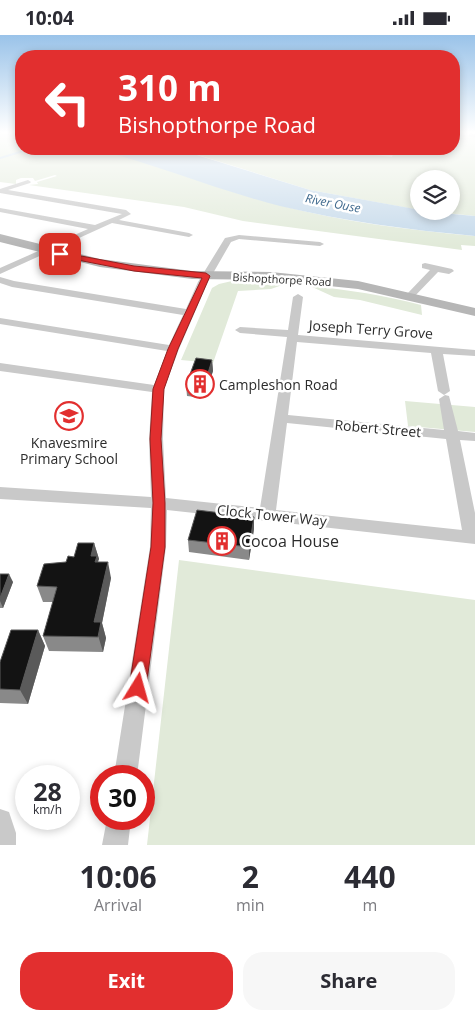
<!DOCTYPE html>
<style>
body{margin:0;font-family:"Open Sans",sans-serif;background:#f7f7f7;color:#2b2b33;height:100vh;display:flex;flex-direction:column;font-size:19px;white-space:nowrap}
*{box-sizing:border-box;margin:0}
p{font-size:16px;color:#7c7c81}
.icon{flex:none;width:28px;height:28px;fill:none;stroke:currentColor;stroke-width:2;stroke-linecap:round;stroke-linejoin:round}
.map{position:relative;height:810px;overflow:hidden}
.details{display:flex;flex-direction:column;background:#fff;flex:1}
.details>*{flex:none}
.banner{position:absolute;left:15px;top:15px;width:445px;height:105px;border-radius:20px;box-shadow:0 2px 8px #0003;background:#e22f2f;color:#fff;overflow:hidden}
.controls{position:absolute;left:410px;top:135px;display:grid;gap:10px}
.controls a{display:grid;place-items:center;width:50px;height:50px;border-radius:50%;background:#fff;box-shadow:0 2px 8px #0003;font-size:25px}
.speed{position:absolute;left:15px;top:730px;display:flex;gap:10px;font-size:25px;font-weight:700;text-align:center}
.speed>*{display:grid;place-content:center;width:65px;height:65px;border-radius:50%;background:#fff;box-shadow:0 2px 8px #0003;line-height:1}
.speed small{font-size:12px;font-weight:400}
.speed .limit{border:8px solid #d22;background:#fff;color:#111}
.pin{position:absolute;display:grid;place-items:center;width:42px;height:42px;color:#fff;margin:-21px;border-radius:10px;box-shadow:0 2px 8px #0006}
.me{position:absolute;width:55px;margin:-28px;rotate:8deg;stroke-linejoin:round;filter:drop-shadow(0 0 4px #0008)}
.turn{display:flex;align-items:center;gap:18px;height:105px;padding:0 20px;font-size:22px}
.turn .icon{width:65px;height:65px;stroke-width:2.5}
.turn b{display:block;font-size:35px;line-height:42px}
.eta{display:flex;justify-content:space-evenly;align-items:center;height:85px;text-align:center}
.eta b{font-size:30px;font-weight:700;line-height:35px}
.primary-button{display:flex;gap:10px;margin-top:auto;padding:10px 20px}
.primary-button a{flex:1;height:58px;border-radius:20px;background:#e22f2f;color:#fff;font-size:20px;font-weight:700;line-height:58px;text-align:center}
.primary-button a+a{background:#f7f7f7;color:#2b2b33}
.status{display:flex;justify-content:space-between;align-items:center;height:35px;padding:0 25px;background:#fff;direction:ltr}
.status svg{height:14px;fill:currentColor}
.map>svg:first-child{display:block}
.green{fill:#e1ead9}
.water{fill:#c5d9ea}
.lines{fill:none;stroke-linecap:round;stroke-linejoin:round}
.stream{stroke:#c5d9ea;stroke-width:2}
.street{fill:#c9c9c9;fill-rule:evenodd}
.secondary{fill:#b6b6b6;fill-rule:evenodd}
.wall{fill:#898989}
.shaded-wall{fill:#5a5a5a}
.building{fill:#131313;stroke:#5a5a5a}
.route{fill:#e22f2f;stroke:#931f1f}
.labels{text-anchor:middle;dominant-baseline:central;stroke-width:5;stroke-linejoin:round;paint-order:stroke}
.far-street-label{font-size:11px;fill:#2c2c2c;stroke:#fff}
.far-water-label{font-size:12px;font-style:italic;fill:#3c678c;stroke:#fff}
.street-label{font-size:14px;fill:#2c2c2c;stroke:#fff}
.poi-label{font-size:14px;fill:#2c2c2c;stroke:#fff;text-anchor:start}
.near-poi-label{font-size:16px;fill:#2c2c2c;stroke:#fff;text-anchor:start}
</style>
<div class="status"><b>10:04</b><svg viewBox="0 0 49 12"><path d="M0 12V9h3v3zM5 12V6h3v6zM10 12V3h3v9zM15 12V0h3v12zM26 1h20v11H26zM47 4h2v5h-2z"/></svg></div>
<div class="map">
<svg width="475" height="810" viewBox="0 0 475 810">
<rect width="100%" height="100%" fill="#fff"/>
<path class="green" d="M0,97L21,102V114H68L88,119L90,117L79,114H95L113,117C168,134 223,156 279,170C343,187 410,195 475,201V211L461,210L462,215L243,186L184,172L29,150L38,149L37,147L57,141L55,140L35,146L33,143H21L16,145V149L0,147Z
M454,99L475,101V181L426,176H451V144H419V175L310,155L195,119L225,114H374V120L392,122L395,114H454Z
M232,246L285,249L271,254L238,256L213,328L181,325L212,253L219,249Z
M310,251C349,255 384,260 421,270L422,280L360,265L334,262Z
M405,366L475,372V397L408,391Z
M179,525L475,565V810H147Z"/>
<path class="water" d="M95,114H177L310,155L415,174L419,176L475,181V201C410,195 343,186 280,171C217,155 158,130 95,114Z"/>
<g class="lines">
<path class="stream" d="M0,123L30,114"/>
<path class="street" d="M470,98L475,99V103L468,101Z
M28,145L31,147L30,148L8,155L126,175L131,179L119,185L189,198L193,200L189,202L112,188L0,239V233L88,194L0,177V173L95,190L122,179L0,158V154L3,153Z
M239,200L320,207L324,209L320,211L239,204L231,207L208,247L179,314L164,354L163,404L166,463L260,473L287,302L240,298L235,295L240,292L288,295L293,262L298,259L303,262L298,300L475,315V321L443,319L450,356L444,360L438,356L431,318L297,307L288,380L444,395L439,364L445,360L449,361L458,396L475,398V406L460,405L475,478V509L167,475L166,512L137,741H114L150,512L151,473L0,464V452L151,462L149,404L152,357L0,336V328L154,350L167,316L0,289V283L169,310L183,280L12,252L0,248V242L14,246L186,274L198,247L225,203ZM287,388L446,404L462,495L276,475Z
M425,228L452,234L454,236L449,239L438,237L413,263H407V259L430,235L422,233V229Z
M0,774L9,777L16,798V810H0Z
M107,784H131L128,810H102Z"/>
<path class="secondary" d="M0,199L100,224L192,236L271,237L358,246L475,273V281L358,254L271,245L192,244L100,232L0,207Z"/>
</g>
<path class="wall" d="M212,325L213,336L204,363L187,361L186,350Z
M254,482V494L249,525L189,517L188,505Z
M94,508L99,524L98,527L111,543L102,588L106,603L103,617L49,616L43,601L53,567H43L37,551L74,522Z
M0,539L13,547L3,573H0Z
M38,595L45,611L28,669L0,668V627Z"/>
<path class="shaded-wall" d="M212,325L213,336L204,363V351Z
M254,482V494L249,525V512Z
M94,508L99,524L98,526L101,537L91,521Z
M108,527L111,543L102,588L106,603L103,617L94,587Z
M9,539L13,547L3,573L0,566V563Z
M38,595L45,611L28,669L20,655Z"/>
<path class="building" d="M196,323L212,325L204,351L186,350Z
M197,475L254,482L249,512L188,505Z
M78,508H94L91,521H97L95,527H108L94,587H101L98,602L43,601L57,552L37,551L44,529L66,527L68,521L74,522Z
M0,539H9L0,563Z
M11,595H38L20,655L0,654V627Z"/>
<linearGradient id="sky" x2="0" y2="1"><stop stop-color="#9ac3e9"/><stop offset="0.46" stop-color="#fff"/><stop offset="1" stop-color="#fff" stop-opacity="0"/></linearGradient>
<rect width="475" height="211" fill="url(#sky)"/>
<path class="route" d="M60,217L134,231L206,238L210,241L178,314L164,354L161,404L165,468V512L146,653L144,659L138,661L132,659L129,653L151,512L153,468L150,404L153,354L168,314L202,243L134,236L57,221V218Z"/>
<defs>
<symbol id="building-ring" viewBox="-11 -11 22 22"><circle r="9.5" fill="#fff" stroke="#e22f2f" stroke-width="1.5"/><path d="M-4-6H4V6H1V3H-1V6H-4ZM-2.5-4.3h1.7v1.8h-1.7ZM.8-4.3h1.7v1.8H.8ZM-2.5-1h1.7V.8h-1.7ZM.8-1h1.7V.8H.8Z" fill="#e22f2f"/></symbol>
<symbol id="school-ring" viewBox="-11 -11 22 22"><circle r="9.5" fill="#fff" stroke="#e22f2f" stroke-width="1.5"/><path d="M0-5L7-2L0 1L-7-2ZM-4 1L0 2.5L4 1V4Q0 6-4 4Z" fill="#e22f2f"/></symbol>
</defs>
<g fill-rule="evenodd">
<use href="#building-ring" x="184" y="333" width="32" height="32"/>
<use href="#school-ring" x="53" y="365" width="32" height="32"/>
<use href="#building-ring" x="206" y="490" width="32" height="32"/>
</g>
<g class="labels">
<g class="far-street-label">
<text transform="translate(282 244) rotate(3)">Bishopthorpe Road</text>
</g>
<g class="far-water-label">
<text transform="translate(333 168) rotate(11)">River Ouse</text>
</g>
<g class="street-label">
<text transform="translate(371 294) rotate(4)">Joseph Terry Grove</text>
<text transform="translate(378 393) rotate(5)">Robert Street</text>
<text transform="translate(272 480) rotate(6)">Clock Tower Way</text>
</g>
<g class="poi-label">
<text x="219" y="349">Campleshon Road</text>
<text x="69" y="407" text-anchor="middle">Knavesmire<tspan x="69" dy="16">Primary School</tspan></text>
</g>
<g class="near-poi-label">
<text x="241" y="506">Cocoa House</text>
</g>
</g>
</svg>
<div class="controls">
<a><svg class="icon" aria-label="layers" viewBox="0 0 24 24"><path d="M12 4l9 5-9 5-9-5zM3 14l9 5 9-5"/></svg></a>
</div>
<div class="speed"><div>28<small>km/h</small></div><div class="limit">30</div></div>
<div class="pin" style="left:60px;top:219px;background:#d93025"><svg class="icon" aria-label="arrive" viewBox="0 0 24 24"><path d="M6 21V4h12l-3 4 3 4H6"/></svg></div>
<svg class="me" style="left:138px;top:653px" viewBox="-20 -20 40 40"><path d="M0-17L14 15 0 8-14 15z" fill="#e22f2f" stroke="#fff" stroke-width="4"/></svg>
<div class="banner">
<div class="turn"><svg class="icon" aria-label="left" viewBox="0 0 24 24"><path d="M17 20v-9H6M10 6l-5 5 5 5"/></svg><div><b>310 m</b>Bishopthorpe Road</div></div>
</div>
</div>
<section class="details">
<div class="eta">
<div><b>10:06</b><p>Arrival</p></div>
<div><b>2</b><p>min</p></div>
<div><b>440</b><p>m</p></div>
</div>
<div class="primary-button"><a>Exit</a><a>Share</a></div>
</section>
